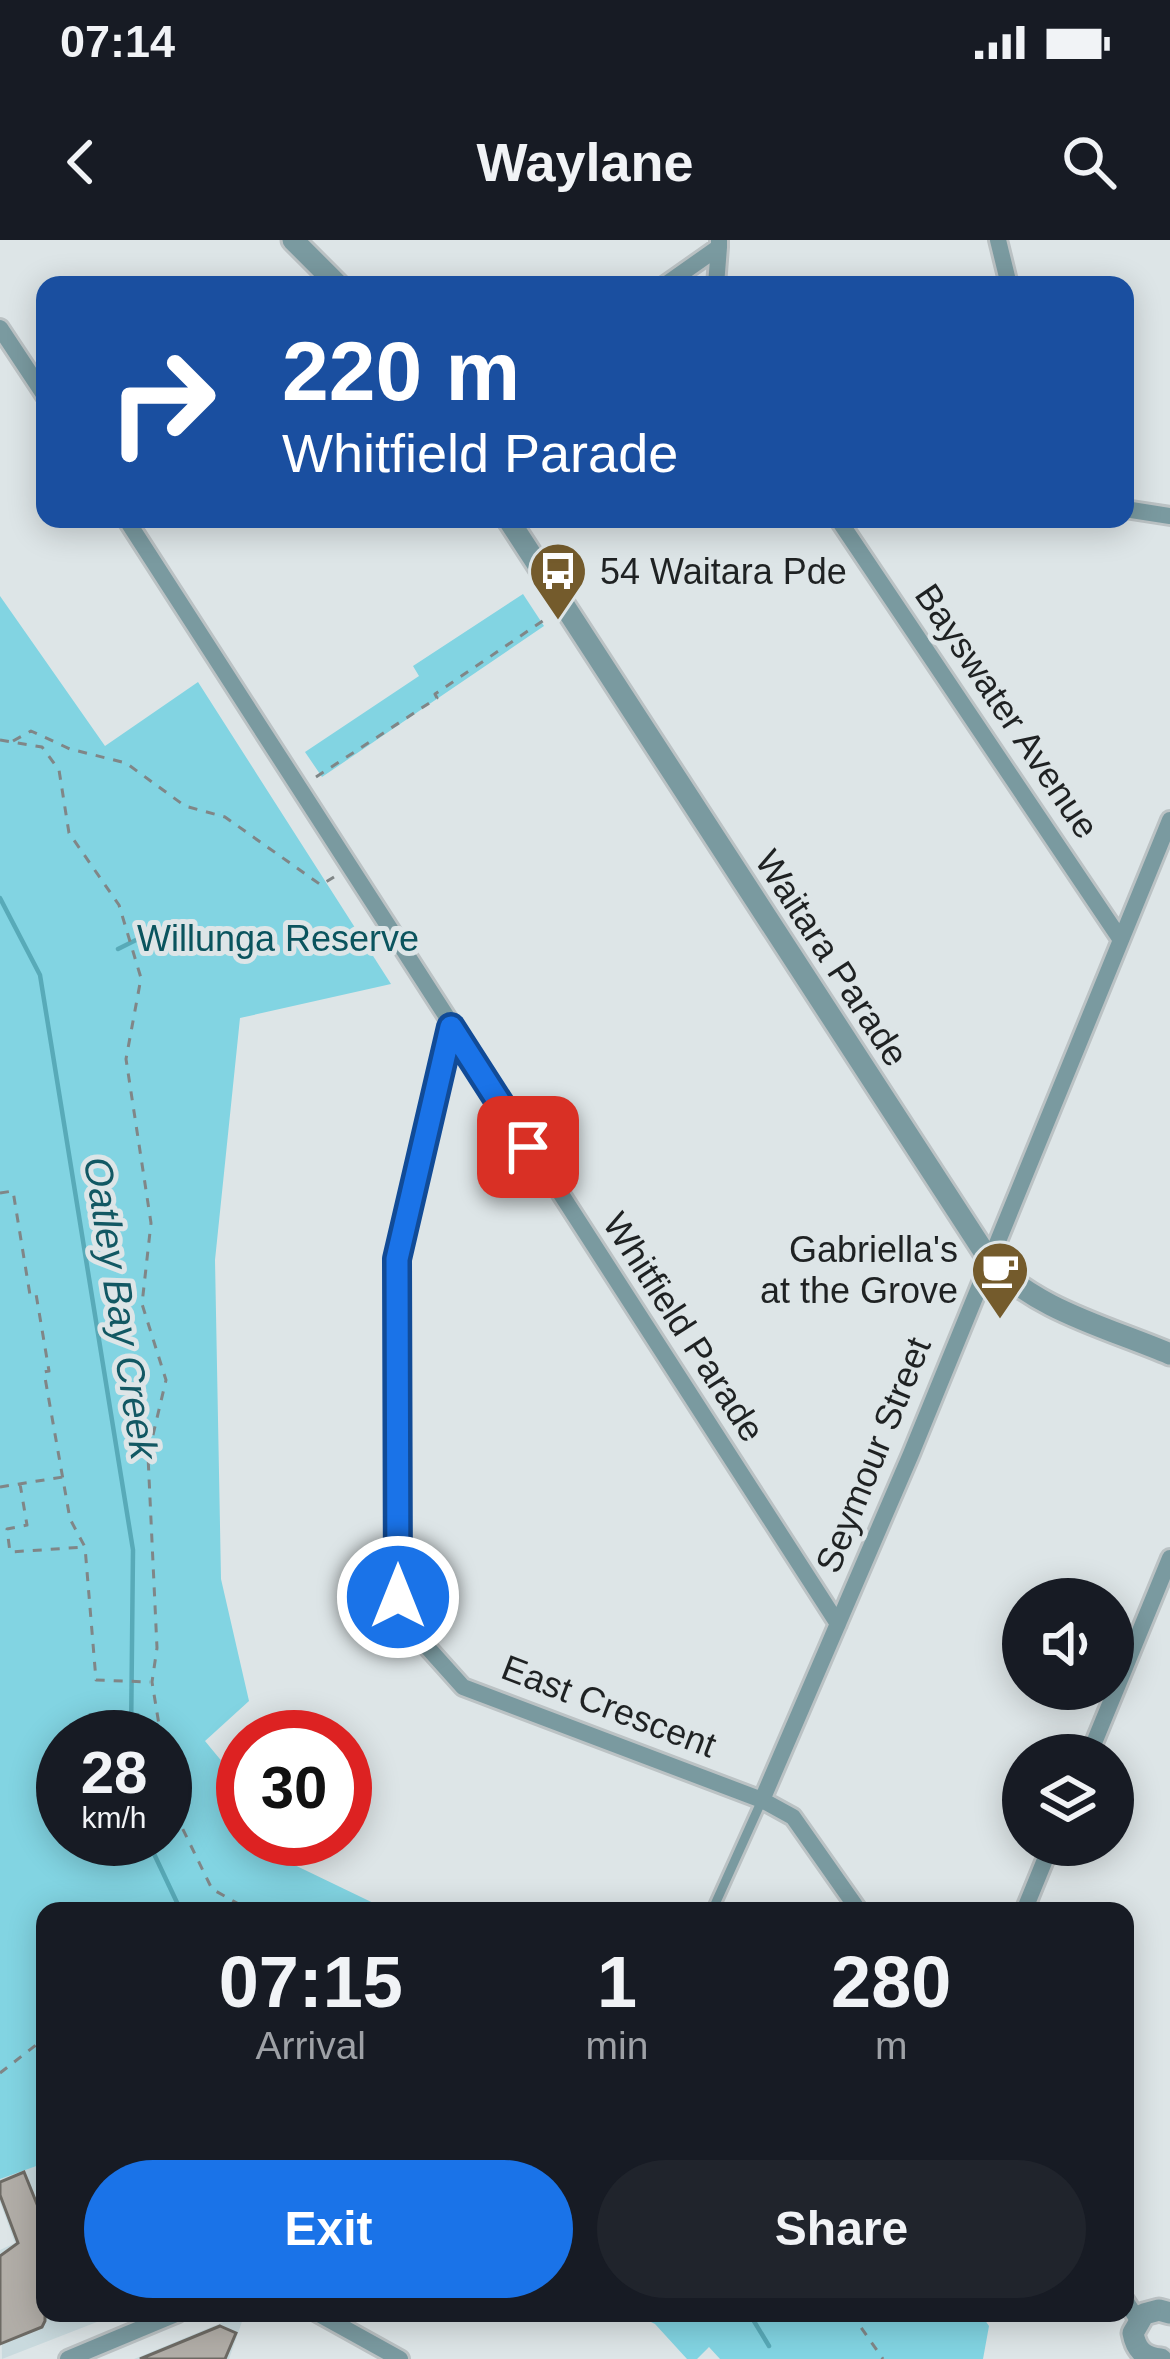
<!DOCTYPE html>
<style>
body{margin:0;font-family:Arial,sans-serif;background:#20242c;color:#f1f3f6;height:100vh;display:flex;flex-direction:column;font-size:45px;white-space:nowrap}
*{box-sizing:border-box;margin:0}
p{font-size:39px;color:#9ea1a6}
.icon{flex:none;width:66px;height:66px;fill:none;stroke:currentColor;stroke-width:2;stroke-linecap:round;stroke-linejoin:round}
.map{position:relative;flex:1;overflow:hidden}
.drawer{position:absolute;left:36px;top:1662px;width:1098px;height:420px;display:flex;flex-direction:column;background:#171b24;border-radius:24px;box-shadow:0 6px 30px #0003}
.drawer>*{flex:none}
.top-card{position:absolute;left:36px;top:36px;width:1098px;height:252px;border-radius:24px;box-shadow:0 6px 30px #0003;background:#1a4fa0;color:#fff;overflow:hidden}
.controls{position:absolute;left:1002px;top:1338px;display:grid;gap:24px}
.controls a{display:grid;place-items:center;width:132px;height:132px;border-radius:50%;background:#171b24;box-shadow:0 6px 30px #0003;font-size:60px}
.speed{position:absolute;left:36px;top:1470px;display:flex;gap:24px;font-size:60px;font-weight:700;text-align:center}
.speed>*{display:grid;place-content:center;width:156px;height:156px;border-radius:50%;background:#171b24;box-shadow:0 6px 30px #0003;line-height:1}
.speed small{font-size:30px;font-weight:400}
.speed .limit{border:18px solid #d22;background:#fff;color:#111}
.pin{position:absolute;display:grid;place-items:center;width:102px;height:102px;color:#fff;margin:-51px;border-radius:24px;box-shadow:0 6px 18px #0006}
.me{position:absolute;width:132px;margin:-66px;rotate:0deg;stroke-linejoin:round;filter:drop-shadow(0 0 9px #0008)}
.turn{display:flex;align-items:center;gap:42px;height:252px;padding:0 48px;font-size:54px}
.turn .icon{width:156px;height:156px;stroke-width:2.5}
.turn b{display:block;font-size:84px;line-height:102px}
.eta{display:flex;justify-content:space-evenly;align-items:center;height:204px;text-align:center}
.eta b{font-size:72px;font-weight:700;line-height:84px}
.action{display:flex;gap:24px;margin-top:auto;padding:24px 48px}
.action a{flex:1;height:138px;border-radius:72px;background:#1a73e8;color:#fff;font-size:48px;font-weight:700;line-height:138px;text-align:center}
.action a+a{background:#20242c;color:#f1f3f6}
.status{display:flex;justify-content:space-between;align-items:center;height:84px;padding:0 60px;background:#171b24;direction:ltr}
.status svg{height:33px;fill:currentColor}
header{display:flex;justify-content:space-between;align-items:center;height:156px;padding:0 48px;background:#171b24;font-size:54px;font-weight:700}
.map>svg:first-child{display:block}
.built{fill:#c9dade}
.green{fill:#82d4e2;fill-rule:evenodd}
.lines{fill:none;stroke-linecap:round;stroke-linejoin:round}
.stream{stroke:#58aab8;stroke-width:4.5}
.building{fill:#b1ada7;stroke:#6d6a64;stroke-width:3}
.service-casing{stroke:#bbc2c4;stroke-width:15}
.minor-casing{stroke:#bbc2c4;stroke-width:22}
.tertiary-casing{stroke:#bbc2c4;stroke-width:27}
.path{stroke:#808687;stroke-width:3;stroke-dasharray:9 9;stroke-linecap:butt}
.service{stroke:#7a9aa0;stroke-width:9}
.minor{stroke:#7a9aa0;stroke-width:16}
.tertiary{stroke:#7a9aa0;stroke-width:21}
.route-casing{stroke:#114b97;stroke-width:30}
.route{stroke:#1a73e8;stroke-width:21}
.labels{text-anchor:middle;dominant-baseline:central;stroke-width:10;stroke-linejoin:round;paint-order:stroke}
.poi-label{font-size:36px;fill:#1f2223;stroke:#dde5e7;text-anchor:start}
.street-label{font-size:36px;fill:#1f2223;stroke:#dde5e7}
.park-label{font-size:36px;fill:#0a545e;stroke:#dde5e7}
.water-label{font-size:39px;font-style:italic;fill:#125863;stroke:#dde5e7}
</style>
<div class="status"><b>07:14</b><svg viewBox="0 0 49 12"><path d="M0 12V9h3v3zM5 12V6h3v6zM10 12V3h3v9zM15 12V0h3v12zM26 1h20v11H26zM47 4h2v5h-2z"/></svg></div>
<header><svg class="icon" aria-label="back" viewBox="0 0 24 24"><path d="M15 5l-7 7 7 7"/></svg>Waylane<svg class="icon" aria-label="search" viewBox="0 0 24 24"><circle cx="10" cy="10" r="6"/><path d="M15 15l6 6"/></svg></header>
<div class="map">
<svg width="1170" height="2119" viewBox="0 0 1170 2119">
<rect width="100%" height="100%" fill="#dde5e7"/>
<path class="built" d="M45,1923V2073H120L2,2119L0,2010L15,2003L0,1962V1939Z
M245,2073L229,2119H134Z"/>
<path class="green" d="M523,354L544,386L322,537L305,512L419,436L413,426Z
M0,356L105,506L198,442L391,744L240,778L215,1020L221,1339L249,1461L205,1501L243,1547V1599H264L280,1618L390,1671H45V1923L0,1939ZM165,1497V1599H63V1497Z
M633,2073H980L989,2086L983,2119H720L709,2107L697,2119H687L655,2084Z"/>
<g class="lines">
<path class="stream" d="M0,658L40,735L133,1310L131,1497
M118,709L142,697
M147,1599L181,1671
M749,2073L769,2106"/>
</g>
<path class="building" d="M24,1932L45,1984V2081L42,2087L0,2104V2016L18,2003L0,1955V1942Z
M220,2086L236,2093L225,2119H140Z"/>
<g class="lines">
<defs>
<path id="service" d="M712,1671L762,1560"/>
<path id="minor" d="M998,0L1009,45
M665,45L719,7V0
M716,45L719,7
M0,88L45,156
M1125,269L1170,276
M126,279L838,1384
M838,279L1121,700
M451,787L397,1019L398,1357L420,1399L463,1447L762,1560L793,1577L859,1671
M1089,1515L1170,1318
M762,1560L911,1214L1170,580
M1024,1671L1051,1605
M1125,2060L1138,2080
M317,2073L400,2119
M68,2119L178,2073"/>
<path id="tertiary" d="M293,0L338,45
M508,279L988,1018C1032,1069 1109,1088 1170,1114
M1161,2119C1144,2118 1136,2110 1133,2093L1144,2074L1159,2070L1170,2073"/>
</defs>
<use href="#service" class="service-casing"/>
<use href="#minor" class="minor-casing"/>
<use href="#tertiary" class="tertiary-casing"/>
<path class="path" d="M0,500L42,507L59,530L69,593L119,665L141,738L126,819L151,983L142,1064L166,1140L148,1216L157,1408L152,1442L161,1497
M13,501L31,491L70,509L126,523L185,566L225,577L321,645L334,637
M316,537L437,458L435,454L547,378
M0,953L13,951L30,1055L36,1054L49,1131L44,1132L70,1279L85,1307L96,1440L150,1442
M20,1244L27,1285L7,1289L10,1312L85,1307
M0,1247L63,1237
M165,1520L173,1569L212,1649L251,1671
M0,1833L45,1798
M851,2073L883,2119"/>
<use href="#service" class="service"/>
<use href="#minor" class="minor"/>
<use href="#tertiary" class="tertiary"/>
</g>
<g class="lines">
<defs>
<path id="route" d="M398,1357L397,1019L451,787L528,907"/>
</defs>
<use href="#route" class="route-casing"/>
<use href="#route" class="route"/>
</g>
<defs>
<symbol id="bus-pin" viewBox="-11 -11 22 30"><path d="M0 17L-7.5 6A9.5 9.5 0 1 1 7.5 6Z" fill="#745b2c" stroke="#dde5e7"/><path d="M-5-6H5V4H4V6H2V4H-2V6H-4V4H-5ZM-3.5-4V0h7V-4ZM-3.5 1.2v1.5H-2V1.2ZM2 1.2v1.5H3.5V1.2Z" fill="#fff"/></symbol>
<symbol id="cafe-pin" viewBox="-11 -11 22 30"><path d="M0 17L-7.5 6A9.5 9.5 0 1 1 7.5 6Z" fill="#745b2c" stroke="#dde5e7"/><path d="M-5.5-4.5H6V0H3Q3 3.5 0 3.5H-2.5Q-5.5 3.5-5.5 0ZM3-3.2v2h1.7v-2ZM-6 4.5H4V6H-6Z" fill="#fff"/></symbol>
</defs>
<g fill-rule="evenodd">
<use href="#bus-pin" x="525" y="298" width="66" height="90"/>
<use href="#cafe-pin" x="967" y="997" width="66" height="90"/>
</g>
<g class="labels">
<g class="poi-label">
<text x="600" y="331">54 Waitara Pde</text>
<text x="958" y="1009" text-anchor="end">Gabriella's<tspan x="958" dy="41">at the Grove</tspan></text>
</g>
<g class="street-label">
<text transform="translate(1007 471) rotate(56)">Bayswater Avenue</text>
<text transform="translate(832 718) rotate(57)">Waitara Parade</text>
<text transform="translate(684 1087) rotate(57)">Whitfield Parade</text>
<text transform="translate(873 1215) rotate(-68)">Seymour Street</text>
<text transform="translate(609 1466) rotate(21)">East Crescent</text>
</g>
<g class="park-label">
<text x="278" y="698">Willunga Reserve</text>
</g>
<g class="water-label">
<text transform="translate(121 1068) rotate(81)">Oatley Bay Creek</text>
</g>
</g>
</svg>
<div class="controls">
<a><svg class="icon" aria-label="sound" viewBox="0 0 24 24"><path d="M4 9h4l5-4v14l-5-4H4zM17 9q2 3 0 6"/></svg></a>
<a><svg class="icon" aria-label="layers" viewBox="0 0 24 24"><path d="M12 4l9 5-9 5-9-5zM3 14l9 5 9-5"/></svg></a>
</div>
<div class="speed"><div>28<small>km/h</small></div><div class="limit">30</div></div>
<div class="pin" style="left:528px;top:907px;background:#d93025"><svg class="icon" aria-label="arrive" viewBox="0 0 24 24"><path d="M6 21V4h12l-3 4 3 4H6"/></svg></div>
<svg class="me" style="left:398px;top:1357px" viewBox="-20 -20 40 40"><circle r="17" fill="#1a73e8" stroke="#fff" stroke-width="3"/><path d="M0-11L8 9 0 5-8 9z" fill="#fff"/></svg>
<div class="top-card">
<div class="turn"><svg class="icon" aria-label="right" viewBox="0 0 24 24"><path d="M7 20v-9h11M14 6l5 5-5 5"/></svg><div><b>220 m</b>Whitfield Parade</div></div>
</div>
<section class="drawer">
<div class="eta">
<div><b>07:15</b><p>Arrival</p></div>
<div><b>1</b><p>min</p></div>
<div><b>280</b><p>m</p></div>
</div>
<div class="action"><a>Exit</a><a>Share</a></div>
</section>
</div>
